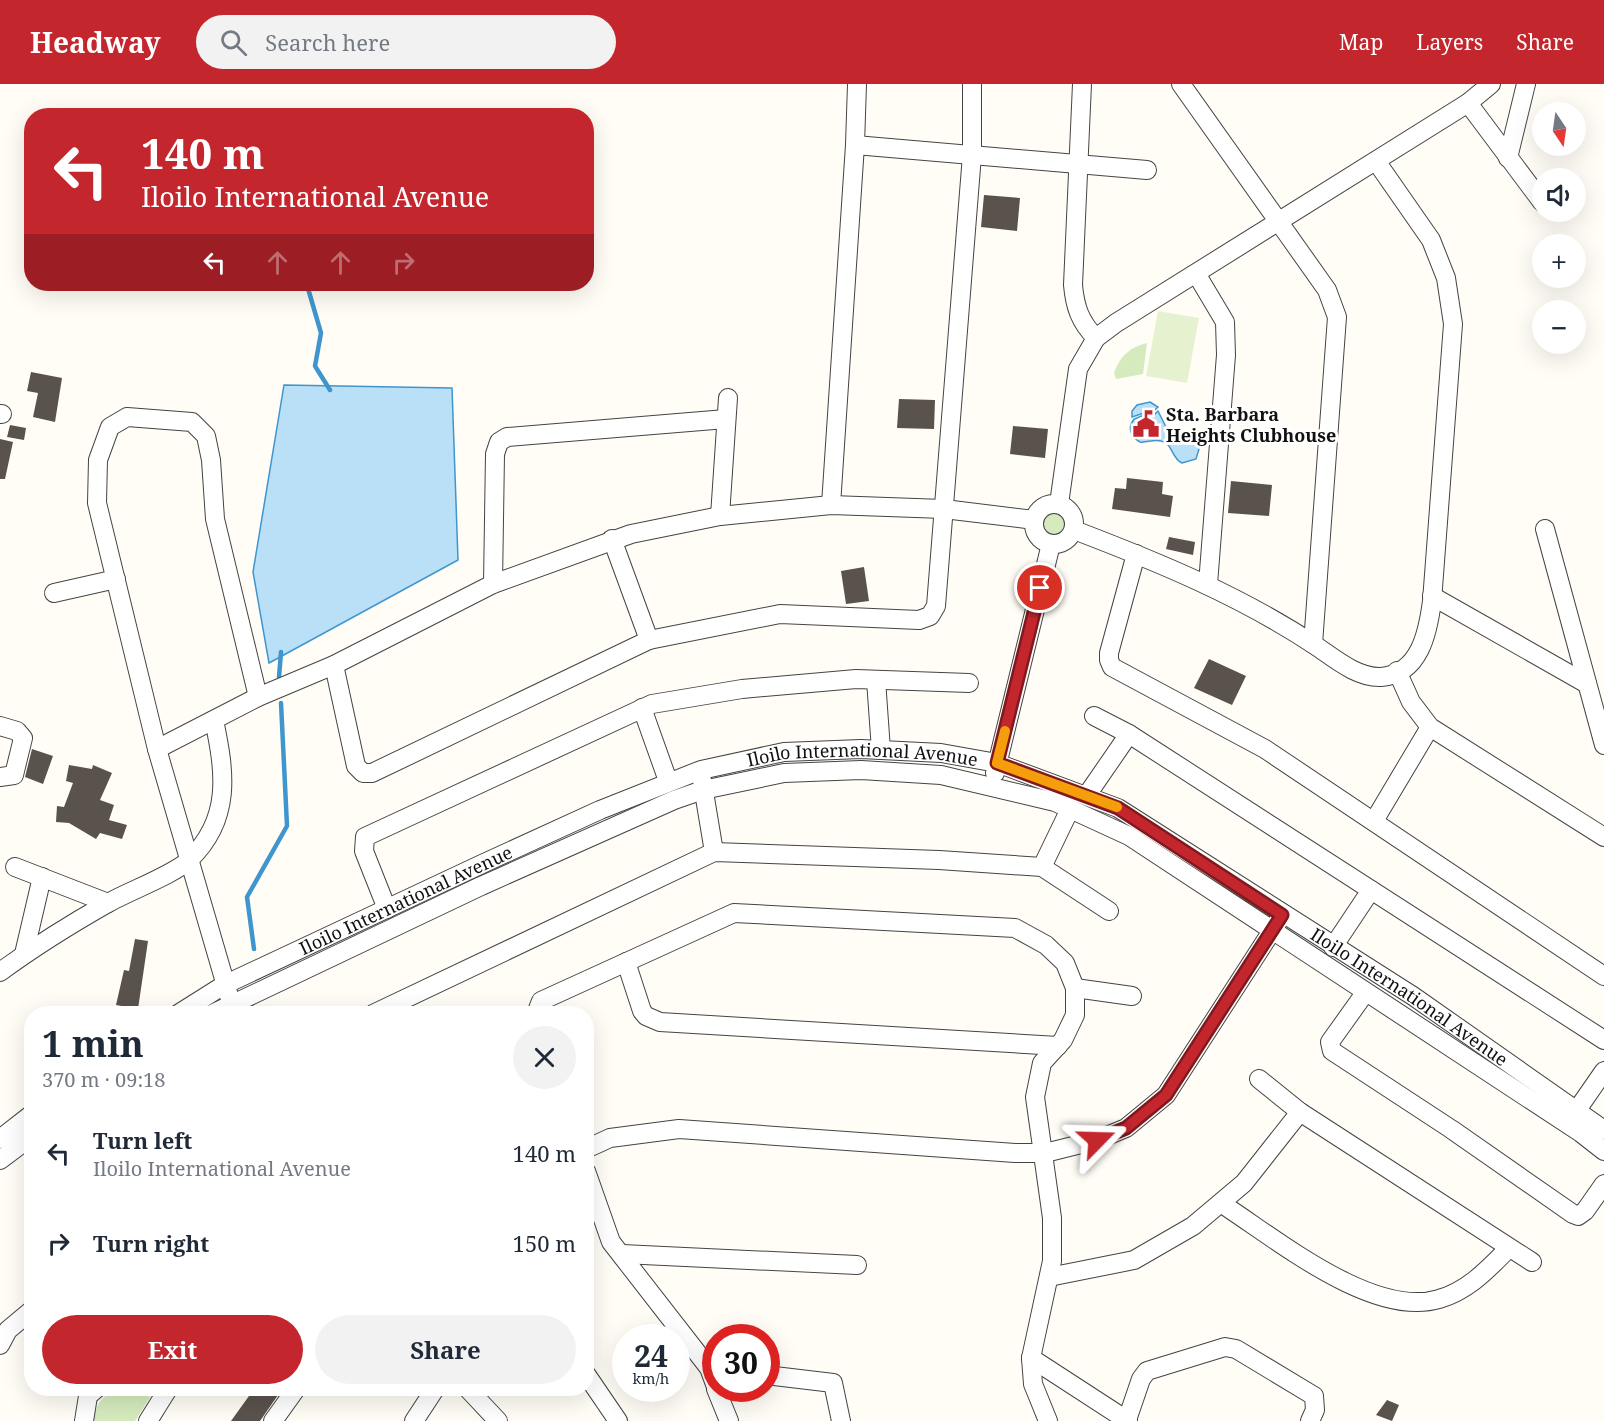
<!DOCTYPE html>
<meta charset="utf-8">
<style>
body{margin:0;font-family:"Noto Serif",serif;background:#f2f2f3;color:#1f2937;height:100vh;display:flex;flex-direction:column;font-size:22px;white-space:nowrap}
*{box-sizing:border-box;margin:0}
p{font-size:20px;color:#747a83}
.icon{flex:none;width:33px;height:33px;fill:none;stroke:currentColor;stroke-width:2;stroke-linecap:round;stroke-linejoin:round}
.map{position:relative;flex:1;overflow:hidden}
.drawer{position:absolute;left:24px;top:922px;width:570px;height:390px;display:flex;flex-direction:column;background:#fff;border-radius:24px;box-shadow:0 6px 24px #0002}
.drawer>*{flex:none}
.hud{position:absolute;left:24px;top:24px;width:570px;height:183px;border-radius:24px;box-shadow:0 6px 24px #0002;background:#c4262e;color:#fff;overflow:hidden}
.needle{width:39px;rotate:167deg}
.controls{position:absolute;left:1532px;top:18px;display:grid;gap:12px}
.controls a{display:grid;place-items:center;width:54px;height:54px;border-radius:50%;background:#fff;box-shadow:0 6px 24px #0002;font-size:30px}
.speed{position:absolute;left:612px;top:1240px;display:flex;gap:12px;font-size:30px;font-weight:700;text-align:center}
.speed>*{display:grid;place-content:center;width:78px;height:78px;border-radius:50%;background:#fff;box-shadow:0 6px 24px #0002;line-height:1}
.speed small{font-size:15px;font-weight:400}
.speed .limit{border:9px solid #d22;background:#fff;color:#111}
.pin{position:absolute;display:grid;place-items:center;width:51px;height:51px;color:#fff;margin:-26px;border:3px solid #fff;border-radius:50%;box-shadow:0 2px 6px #0007}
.me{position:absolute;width:66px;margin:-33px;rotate:68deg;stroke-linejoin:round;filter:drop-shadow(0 0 4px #0008)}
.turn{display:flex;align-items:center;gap:21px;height:126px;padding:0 18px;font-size:27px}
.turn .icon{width:78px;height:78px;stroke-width:2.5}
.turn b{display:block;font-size:42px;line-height:51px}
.lanes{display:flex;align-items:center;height:57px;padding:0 18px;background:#0003;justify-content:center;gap:30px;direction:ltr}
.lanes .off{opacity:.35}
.round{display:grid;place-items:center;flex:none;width:63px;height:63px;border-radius:32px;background:#f2f2f3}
.summary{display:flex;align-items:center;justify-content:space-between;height:102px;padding:0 18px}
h1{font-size:36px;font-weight:700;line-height:45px}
.button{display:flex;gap:12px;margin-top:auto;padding:12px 18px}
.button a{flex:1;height:69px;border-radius:36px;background:#c4262e;color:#fff;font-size:24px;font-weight:700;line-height:69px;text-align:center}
.button a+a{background:#f2f2f3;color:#1f2937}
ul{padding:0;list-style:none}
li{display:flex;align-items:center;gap:18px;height:90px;padding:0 18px}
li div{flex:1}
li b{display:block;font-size:22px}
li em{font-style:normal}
header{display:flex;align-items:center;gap:36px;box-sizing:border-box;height:84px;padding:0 30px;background:#c4262e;color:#fff}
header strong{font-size:28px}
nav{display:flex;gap:33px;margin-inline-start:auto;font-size:21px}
.search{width:420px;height:54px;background:#f2f2f3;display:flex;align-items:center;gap:15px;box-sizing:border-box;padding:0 21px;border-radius:33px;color:#747a83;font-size:22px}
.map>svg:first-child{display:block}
.green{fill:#d5ebbd}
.pitch{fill:#e6f2cf}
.water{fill:#b9e0f7;stroke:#3f96cf;stroke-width:1.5}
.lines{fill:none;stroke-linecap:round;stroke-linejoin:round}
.stream{stroke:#3f96cf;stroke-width:4.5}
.building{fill:#5a524d}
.minor-casing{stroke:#444;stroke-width:20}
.minor{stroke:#fff;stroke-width:18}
.route-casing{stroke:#7f191e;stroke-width:15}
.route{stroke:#c4262e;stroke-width:10}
.slow{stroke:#f59e0b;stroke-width:10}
.labels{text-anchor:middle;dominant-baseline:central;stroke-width:6;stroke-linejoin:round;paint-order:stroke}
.poi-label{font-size:18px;font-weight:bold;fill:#111;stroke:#fff;text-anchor:start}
.street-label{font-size:18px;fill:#111;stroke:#fff}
</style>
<header>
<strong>Headway</strong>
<div class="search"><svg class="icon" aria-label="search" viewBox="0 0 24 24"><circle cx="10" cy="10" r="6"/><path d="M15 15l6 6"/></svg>Search here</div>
<nav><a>Map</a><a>Layers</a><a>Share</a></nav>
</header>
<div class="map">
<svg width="1604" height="1337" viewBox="0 0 1604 1337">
<rect width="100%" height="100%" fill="#fffdf5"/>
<path class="green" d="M1147,259L1143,290L1116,295L1114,289C1120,272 1130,263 1147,259Z
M1041 440a13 13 0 1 1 26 0a13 13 0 1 1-26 0Z
M131,1305L150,1313L135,1337H93C97,1314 108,1305 131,1305Z"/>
<path class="pitch" d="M1158,227L1199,234L1187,299L1146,292Z"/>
<path class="water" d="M284,301L452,304L458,476L269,579L253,488Z
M1150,318L1158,323L1151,329H1144L1132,333V327L1137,321Z
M1158,327L1166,343L1192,356L1199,365L1196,375L1182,379C1171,374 1173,359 1161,357C1154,355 1146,359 1140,358C1131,353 1127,344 1134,335L1144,331L1153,332Z"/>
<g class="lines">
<path class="stream" d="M309,200L307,201L321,249L315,282L330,306
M279,593L281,568
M254,865L247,813L287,742L281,619
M263,929V930"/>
</g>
<path class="building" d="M984,111L1020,114L1017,147L981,143Z
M31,288L62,294L55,338L33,333L38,309L27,307Z
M899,315L935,316L934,345L897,344Z
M10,341L26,344L24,356L7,353Z
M1013,342L1048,345L1045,374L1010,370Z
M0,355L13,358L5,395H0Z
M1127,394L1163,398L1162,410L1173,412L1170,433L1112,425L1115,404L1126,405Z
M1231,397L1272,401L1269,432L1228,429Z
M1169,453L1195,458L1193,471L1166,465Z
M864,483L869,517L846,520L841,487Z
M1209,575L1246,592L1232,621L1194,604Z
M32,665L53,672L43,700L25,693Z
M69,681L92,685L93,681L112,689L100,716L114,721L109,736L127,741L122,755L100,749L96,755L69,739L56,738L57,722L64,723L73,699L66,697Z
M135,855L148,857L138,925L116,921L124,886L129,887Z
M254,1305H270L278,1311L260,1337H231Z
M1387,1316L1399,1321L1392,1337L1376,1331Z"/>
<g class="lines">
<defs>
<g id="minor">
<path d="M1082,0L1073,201C1075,223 1080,238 1096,254"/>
<path d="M1181,0L1327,206L1337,233L1313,560"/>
<path d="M1468,19L1542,118"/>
<path d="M855,61L1147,86"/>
<path d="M1508,74L1526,0"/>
<path d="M1197,191L1225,238L1226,271L1208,500"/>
<path d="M0,330H2"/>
<circle cx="1054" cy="440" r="20"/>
<path d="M1059,420L1078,285L1096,254L1116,239L1468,19L1491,0"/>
<path d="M831,421L855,61L857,0"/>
<path d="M720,432L728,314"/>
<path d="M1545,445L1604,661"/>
<path d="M1074,446C1158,478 1241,512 1316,562C1334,574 1357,594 1381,593C1420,590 1428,548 1432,517L1453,240L1446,194L1431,156L1376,77"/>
<path d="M612,455L649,556"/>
<path d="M1136,470L1109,569V576L1112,583L1265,665L1604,892"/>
<path d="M493,500L495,370L499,358L507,353L726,335"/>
<path d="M54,509L116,495"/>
<path d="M1432,512L1587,600"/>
<path d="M334,581L356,682L363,689H372L649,556L780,530L919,536L930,532L936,522L972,71V0"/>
<path d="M1397,587L1411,618L1430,643L1604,753"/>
<path d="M876,596L881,666"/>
<path d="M642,624L668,697"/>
<path d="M1094,632L1129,650L1604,956"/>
<path d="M0,642L17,647L23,654L14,691L0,693"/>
<path d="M157,665L258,613L334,581L493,500L631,450L720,432L831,421L944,425L1034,436"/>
<path d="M995,689L1051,460"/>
<path d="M702,696L714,768"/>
<path d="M1087,711L1129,650"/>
<path d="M1374,737L1430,643"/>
<path d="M15,783L108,819"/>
<path d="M1042,783L1070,725"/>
<path d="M387,825L364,767L365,753L652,620L742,605L856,595L969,599"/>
<path d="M1333,863L1371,806"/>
<path d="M24,870L42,793"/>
<path d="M626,878L642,927L646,932L660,938L1058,962"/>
<path d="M0,888C34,863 71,840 108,819C127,808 175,790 189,776C232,735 225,688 214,636"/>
<path d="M1075,904L1132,912"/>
<path d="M1365,909L1330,958L1332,967L1451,1045L1573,1130L1578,1132L1585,1127L1604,1100"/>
<path d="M229,912L157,665L97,419L98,376L110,343L127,333L192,338L206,352L211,376L215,435L258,613"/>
<path id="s1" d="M178,930L224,901L482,780L600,726L701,686L784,668L861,665L941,669L997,679L1118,724L1413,912L1604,1046"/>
<path d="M212,930L481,802L674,716L703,706L784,689L861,686L941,691L1055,718L1129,752L1581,1049L1604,1067"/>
<path d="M373,930L714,768L939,776L1042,783L1109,827"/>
<path d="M536,930L541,917L734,829L1015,844L1046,861L1065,879L1075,904V931L1063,956L1042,979L1035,1013L1052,1134V1177L1031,1274L1128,1337"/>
<path d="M1259,995L1300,1028"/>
<path d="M1577,1026L1604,987"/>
<path d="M0,1055L32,1030"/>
<path d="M586,1065L610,1054L679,1045L1015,1069H1045L1097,1056L1126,1044L1166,1011L1279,836"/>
<path d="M0,1076L32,1052"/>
<path d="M586,1087L611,1158L709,1284L716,1303"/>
<path d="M1222,1120C1275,1154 1373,1235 1439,1215C1468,1207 1488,1185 1508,1165"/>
<path d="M622,1170L857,1181"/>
<path d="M1049,1193L1134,1176L1193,1142L1244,1099L1300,1028L1532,1178"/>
<path d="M0,1261L8,1246L32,1226"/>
<path d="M1031,1274L1033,1300L1048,1337"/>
<path d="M586,1290L618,1337"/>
<path d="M766,1291L833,1299L841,1337"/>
<path d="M468,1305L498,1337"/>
<path d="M716,1305L729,1337"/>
<path d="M1127,1336L1141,1295L1147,1287L1225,1263L1236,1265L1314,1312L1315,1326L1310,1337"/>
<path d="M84,1337L88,1312L96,1305"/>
<path d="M148,1337L168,1305"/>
<path d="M273,1337L296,1305"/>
<path d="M414,1337L435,1305"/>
</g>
</defs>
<use href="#minor" class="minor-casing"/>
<use href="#minor" class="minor"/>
</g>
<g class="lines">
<defs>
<path id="route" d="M1040,504L997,679L1118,724L1282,831L1166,1011L1126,1044L1097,1056"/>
</defs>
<use href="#route" class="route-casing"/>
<use href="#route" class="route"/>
<path class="slow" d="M1005,647L997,679L1117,723"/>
</g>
<defs>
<symbol id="civic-bare" viewBox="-9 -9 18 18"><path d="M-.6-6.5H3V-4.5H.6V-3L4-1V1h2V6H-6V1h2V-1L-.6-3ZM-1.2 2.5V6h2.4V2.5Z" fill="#c4262e" stroke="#fff" stroke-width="2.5" paint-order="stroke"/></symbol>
</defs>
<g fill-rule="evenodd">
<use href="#civic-bare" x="1127" y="321" width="38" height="38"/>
</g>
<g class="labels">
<g class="poi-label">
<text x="1166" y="330">Sta. Barbara<tspan x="1166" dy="21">Heights Clubhouse</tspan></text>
</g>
<g class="street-label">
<text stroke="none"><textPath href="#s1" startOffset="741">Iloilo International Avenue</textPath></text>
<text stroke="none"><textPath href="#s1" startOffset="255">Iloilo International Avenue</textPath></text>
<text stroke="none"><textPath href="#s1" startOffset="1353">Iloilo International Avenue</textPath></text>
</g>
</g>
</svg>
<div class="controls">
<a><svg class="needle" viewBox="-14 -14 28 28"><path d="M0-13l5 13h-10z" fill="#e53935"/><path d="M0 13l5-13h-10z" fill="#747a83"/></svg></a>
<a><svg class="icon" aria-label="sound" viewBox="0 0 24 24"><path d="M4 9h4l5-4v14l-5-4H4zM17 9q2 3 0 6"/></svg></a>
<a>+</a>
<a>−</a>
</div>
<div class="speed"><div>24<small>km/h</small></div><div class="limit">30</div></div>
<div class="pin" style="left:1040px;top:504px;background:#d93025"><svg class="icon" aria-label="arrive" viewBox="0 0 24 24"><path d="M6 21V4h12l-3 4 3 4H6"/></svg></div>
<svg class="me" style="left:1097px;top:1056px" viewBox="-20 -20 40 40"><path d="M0-17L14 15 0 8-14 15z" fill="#c4262e" stroke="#fff" stroke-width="4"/></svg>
<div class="hud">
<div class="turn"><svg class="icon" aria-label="left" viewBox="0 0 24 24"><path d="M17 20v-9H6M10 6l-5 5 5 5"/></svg><div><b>140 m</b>Iloilo International Avenue</div></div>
<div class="lanes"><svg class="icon" aria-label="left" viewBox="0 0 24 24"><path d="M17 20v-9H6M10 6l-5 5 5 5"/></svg><svg class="icon off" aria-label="ahead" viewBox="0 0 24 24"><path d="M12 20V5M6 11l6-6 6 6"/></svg><svg class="icon off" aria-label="ahead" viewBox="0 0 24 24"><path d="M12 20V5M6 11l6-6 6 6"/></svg><svg class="icon off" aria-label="right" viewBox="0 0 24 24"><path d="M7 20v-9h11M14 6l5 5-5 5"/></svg></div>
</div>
<section class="drawer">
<div class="summary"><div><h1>1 min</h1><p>370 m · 09:18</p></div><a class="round"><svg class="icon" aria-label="close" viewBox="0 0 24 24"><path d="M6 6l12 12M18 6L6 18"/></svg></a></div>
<ul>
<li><svg class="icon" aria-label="left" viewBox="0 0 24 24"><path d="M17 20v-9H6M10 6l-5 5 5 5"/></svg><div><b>Turn left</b><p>Iloilo International Avenue</p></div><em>140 m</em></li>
<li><svg class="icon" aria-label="right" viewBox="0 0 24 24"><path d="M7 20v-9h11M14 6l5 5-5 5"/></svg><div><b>Turn right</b></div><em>150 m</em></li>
</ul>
<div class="button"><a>Exit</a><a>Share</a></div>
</section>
</div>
